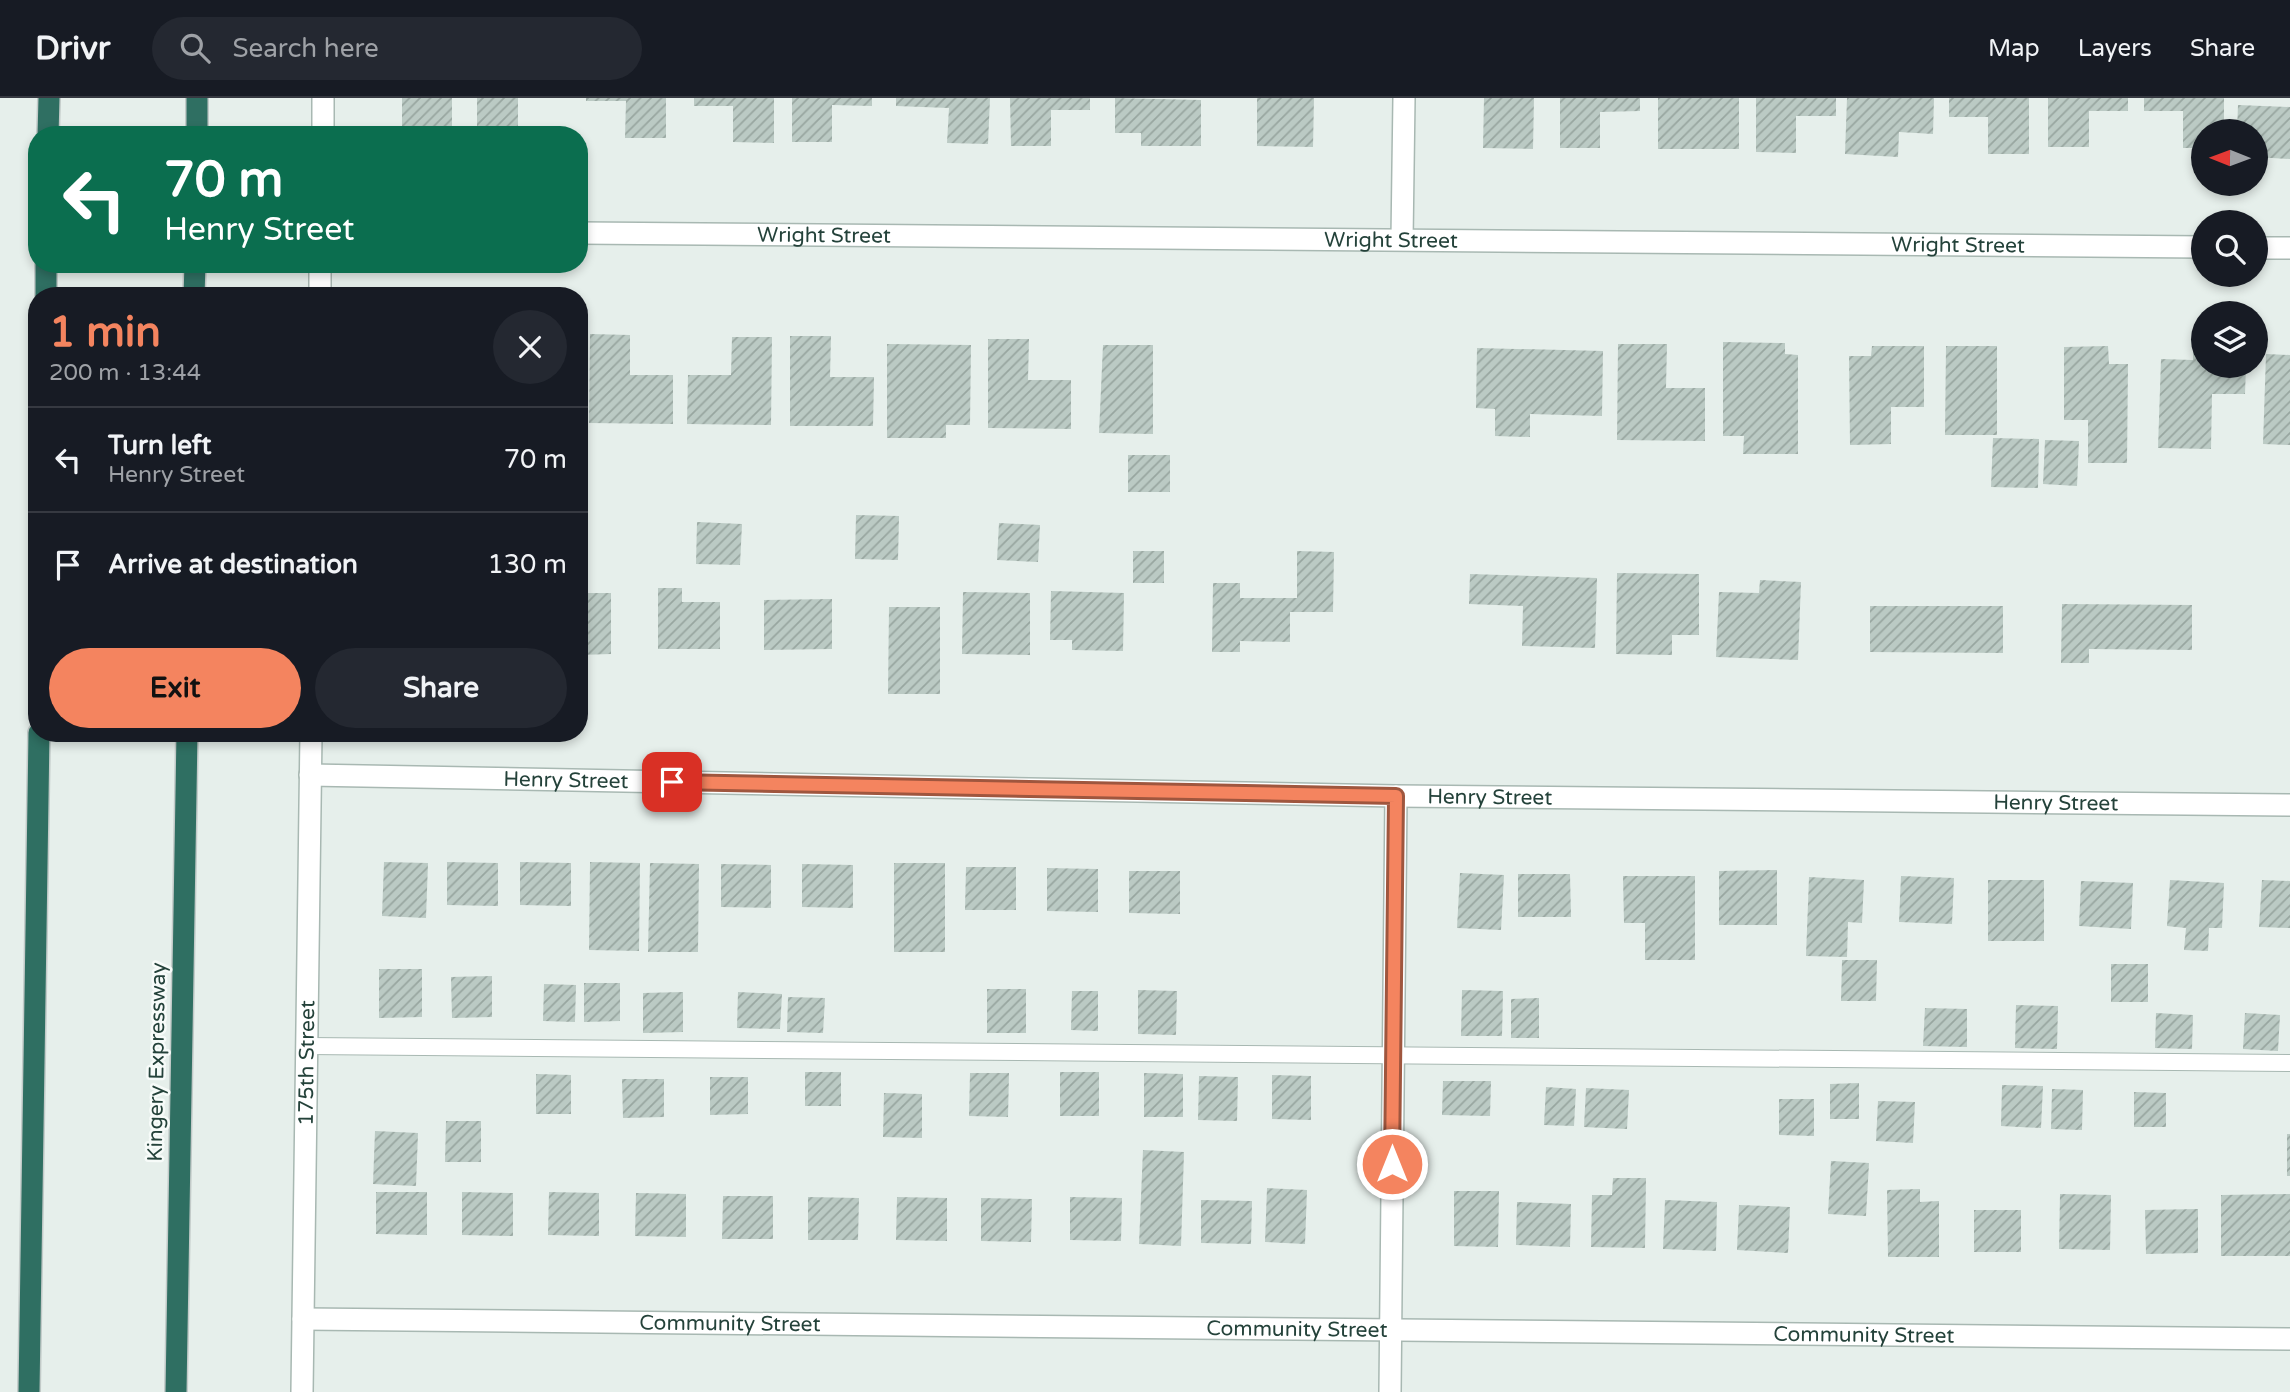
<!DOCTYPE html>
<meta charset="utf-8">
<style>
body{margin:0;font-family:"Varela Round",sans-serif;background:#242831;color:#f1f3f6;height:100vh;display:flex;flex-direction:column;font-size:26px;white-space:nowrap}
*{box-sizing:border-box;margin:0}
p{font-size:23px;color:#9ea1a6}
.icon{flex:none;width:38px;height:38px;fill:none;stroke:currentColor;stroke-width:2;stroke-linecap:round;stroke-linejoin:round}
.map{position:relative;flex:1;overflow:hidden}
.drawer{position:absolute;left:28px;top:189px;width:560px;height:455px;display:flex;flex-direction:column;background:#171b24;border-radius:28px;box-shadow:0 4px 10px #0003}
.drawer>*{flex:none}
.hud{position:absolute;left:28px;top:28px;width:560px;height:147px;border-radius:28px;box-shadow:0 4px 10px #0003;background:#0b6e4f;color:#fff;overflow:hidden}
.needle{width:46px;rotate:271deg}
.buttons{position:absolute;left:2191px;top:21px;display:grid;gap:14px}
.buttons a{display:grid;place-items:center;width:77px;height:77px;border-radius:50%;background:#171b24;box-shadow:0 4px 10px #0003;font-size:35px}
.pin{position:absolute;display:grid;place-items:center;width:60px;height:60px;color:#fff;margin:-30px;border-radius:14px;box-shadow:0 4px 10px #0006}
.me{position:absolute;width:77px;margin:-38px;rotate:0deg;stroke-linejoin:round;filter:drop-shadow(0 0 5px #0008)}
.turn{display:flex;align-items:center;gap:24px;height:147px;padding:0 21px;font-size:32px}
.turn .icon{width:91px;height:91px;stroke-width:2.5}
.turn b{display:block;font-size:49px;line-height:60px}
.round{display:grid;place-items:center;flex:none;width:74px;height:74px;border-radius:37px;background:#242831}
.overview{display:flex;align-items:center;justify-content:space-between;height:119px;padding:0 21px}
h1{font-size:42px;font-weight:700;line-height:52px;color:#f4845f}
.button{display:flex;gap:14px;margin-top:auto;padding:14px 21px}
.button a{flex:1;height:80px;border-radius:42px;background:#f4845f;color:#111;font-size:28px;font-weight:700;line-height:80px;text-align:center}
.button a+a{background:#242831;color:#f1f3f6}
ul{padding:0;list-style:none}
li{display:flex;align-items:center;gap:21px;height:105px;padding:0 21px;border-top:2px solid #363941}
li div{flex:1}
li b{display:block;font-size:26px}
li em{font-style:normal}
header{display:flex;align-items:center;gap:42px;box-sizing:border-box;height:98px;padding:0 35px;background:#171b24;border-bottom:2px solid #363941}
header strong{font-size:33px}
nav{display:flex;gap:38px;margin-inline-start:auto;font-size:24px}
.search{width:490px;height:63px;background:#242831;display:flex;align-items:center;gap:18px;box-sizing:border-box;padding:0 24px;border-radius:38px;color:#9ea1a6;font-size:26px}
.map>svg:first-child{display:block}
.building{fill:url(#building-hatch)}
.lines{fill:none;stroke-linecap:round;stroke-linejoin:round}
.service-casing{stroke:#a8b8b2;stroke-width:18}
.minor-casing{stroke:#a8b8b2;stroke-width:24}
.motorway-casing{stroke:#c2cac8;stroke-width:24}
.service{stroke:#fff;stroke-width:16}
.minor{stroke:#fff;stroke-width:21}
.motorway{stroke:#2f6f62;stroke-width:21}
.route-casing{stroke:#9f563e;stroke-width:18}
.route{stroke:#f4845f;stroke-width:12}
.labels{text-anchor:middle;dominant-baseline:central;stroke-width:5;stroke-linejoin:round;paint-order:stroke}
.street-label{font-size:21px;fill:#24423a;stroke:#f7fbf9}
</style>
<header>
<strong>Drivr</strong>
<div class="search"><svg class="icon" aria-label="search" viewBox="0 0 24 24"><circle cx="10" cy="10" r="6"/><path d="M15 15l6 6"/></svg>Search here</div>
<nav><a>Map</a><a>Layers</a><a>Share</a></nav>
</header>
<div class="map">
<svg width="2290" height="1294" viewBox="0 0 2290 1294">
<defs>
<pattern id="building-hatch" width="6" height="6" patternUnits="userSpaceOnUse" patternTransform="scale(1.75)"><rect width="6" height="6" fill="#bbcac4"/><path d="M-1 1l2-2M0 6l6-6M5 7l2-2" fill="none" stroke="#98a6a0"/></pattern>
</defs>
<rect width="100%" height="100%" fill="#e6efeb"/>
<path class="building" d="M402,0H452V37H402Z
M477,0H518V36H477Z
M586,0H666V40H625L626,3H586Z
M694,0H774V45L733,44V8H694Z
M792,0H872V8L832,7V44H792Z
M896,0H990L988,46L947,45L949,10L896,8Z
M1010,0H1090V12H1051V48H1011Z
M1115,0L1201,2V48H1141V35H1115Z
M1257,0H1314L1313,49L1257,48Z
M1484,0H1534L1533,51L1483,50Z
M1560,0H1640V13L1600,14V50H1560Z
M1658,0H1739V51H1658Z
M1756,0H1836V18H1796V55L1756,54Z
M1847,0H1934L1933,36L1899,34L1898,59L1845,56Z
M1949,0H2029V56H1988V19H1949Z
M2048,0H2128V13H2089V49H2048Z
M2144,0H2224V33H2203V50H2183V13H2144Z
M2238,7L2290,9V61L2256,59V33H2237Z
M590,236L630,237V277H673V326L589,325Z
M790,238H831L830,279H874L873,328H790Z
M732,239H772L771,327L687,326L688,277H731Z
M988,241H1029L1028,282H1071V331L988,330Z
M1723,244L1785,245V256L1798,257V356H1743L1744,338H1723Z
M887,246L971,247L970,327H946V340H887Z
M1618,246H1667L1666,290H1705V343L1617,342Z
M1103,247H1153V336L1099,335Z
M1872,248H1924V309H1891V346L1850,347L1849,258H1871Z
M1946,248H1997V337H1945Z
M2108,248L2109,266H2128L2127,365H2088V322H2064V249Z
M1477,250L1603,253L1602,318L1530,316V339L1495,338V311L1476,310Z
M2193,250H2203V268H2246L2245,296H2212L2211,351L2158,350L2161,261L2193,262Z
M2266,256L2290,257V347L2263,346Z
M1993,340L2039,341L2038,390L1991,389Z
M2045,342L2079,343L2077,388L2043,386Z
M1128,357H1170V394H1128Z
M856,417L899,418L898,462L855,461Z
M697,424L742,426L740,467L696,466Z
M999,425L1040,427L1038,464L997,462Z
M1133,453H1164V485H1133Z
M1297,453L1334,454L1333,514H1290V544L1240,543V554H1212L1213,485H1240V500H1297Z
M1617,475L1699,476V537H1672V557L1616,556Z
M1470,476L1597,480L1595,550L1522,548L1523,508L1469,506Z
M1760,482L1801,484L1798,562L1716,559L1719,494L1759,495Z
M658,490H682V504H720V551H658Z
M1051,493L1124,495L1123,553L1072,552V542H1050Z
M963,494L1030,495V557L962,556Z
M579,495H611V556L579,557Z
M832,501V551L764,552V502Z
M2062,506L2192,507V552L2089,551V565H2061Z
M1870,508H2003V555L1870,554Z
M889,509H940V596H888Z
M384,764L428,765L426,820L382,818Z
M447,764L498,765V808L447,807Z
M520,764L571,765V808L520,807Z
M590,764L640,765L639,853L589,852Z
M650,765L699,766L698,854H648Z
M894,765H945V854H894Z
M721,766L771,767V810L721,809Z
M802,766L853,767V810L802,809Z
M966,769H1016V812H965Z
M1047,770L1098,771V814L1047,813Z
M1777,772V827H1719V773Z
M1129,773H1180V816L1129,815Z
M1460,775L1504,777L1501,832L1457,830Z
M1518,776H1570L1571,819H1518Z
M1623,778H1695V862H1645V825H1624Z
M1901,778L1954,780L1952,826L1899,824Z
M1809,779L1864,782L1862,825L1848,824L1847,859L1806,858Z
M1988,782H2044V843H1988Z
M2170,782L2224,785L2222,830H2209L2208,853L2184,852L2186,830L2167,828Z
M2262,782L2290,783V830L2259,829Z
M2081,783L2133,785L2131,831L2079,828Z
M1842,862H1877L1876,903H1841Z
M2111,866H2148V904H2111Z
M379,871H422V919L379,920Z
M492,878V919L452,920L451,879Z
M584,885H620V923L584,924Z
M544,886L576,887L575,924L543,923Z
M987,891H1026V935H987Z
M1138,892L1177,893L1176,937L1138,936Z
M1462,892L1503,893L1502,938H1461Z
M1072,893H1098V933L1071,932Z
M683,894V934L643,935V895Z
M738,894L782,896L780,931L737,930Z
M788,899L825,900L823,935L787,934Z
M1539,900V940H1511V901Z
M2016,907L2058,908L2057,951L2015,950Z
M1925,910L1967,911V949L1923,948Z
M2156,915L2193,917L2192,951L2155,950Z
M2245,915L2280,917L2278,953L2243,951Z
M805,974H841V1008H805Z
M1060,974H1099V1018H1060Z
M970,975H1009L1008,1019L969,1018Z
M1144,975L1183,976V1019H1144Z
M536,976L571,977V1016H536Z
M1272,977L1311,978V1022L1272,1021Z
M1199,978L1238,979L1237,1023L1198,1022Z
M710,979H748V1016L710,1017Z
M622,981H664V1019L623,1020Z
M1443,983H1491L1490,1018L1442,1017Z
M1859,985V1021H1830V986Z
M2002,987L2043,988L2041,1030L2001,1028Z
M1546,989L1576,991L1574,1028L1544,1027Z
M1586,990L1629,992L1627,1031L1584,1029Z
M2052,991L2083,992L2082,1032L2051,1031Z
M2134,994L2166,995V1029H2134Z
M884,995L922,996V1040L883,1039Z
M1779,1001H1814V1038L1779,1037Z
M1878,1003L1915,1004L1913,1045L1876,1043Z
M446,1023H481V1064H445Z
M375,1033L418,1035L416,1088L373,1086Z
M2287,1036H2290V1078H2287Z
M1143,1052L1184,1054L1181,1148L1139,1146Z
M1831,1063L1869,1065L1866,1118L1828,1116Z
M1613,1080H1646L1645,1150L1591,1149L1592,1097H1612Z
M1267,1090L1307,1092L1305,1146L1265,1144Z
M1920,1091V1104L1939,1103V1159H1888L1887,1092Z
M1454,1093H1499L1498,1149L1454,1148Z
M376,1094H427V1137L376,1136Z
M462,1094L513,1095V1138L462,1137Z
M549,1094L599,1095V1138L548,1137Z
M636,1095L686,1096V1139L635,1138Z
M2060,1096L2111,1097L2110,1152L2059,1151Z
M2290,1096V1158H2221V1097Z
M723,1098H773V1141H722Z
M808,1099L859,1100L858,1142H808Z
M897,1099L947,1100V1143L896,1142Z
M1070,1099L1122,1100L1121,1143L1070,1142Z
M981,1100L1032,1101L1031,1144L981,1143Z
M1201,1102L1252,1103L1251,1146L1201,1145Z
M1665,1102L1717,1104L1716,1153L1663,1151Z
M1517,1104L1571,1106L1570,1149L1516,1147Z
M1739,1107L1790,1109L1788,1155L1737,1152Z
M2198,1111V1155L2146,1156L2145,1112Z
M1974,1112H2021V1154H1974Z"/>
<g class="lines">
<defs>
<path id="service" d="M307,948L2290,965"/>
<g id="minor">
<path d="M323,37V0"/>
<path id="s1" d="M579,135L2203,149"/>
<path d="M1402,141L1404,0"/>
<path d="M2256,150H2290"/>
<path d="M320,198V166"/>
<path id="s2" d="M310,677L1396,698L2290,707"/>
<path id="s3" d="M303,1221L2290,1241"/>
<path id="s4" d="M302,1294L311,635"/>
<path d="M1390,1294L1396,698"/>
</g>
<path id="motorway" d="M48,37L49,0
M197,37V0
M46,198V166
M194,198L195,166
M29,1294L39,635
M176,1294L187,635"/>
</defs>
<use href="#service" class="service-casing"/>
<use href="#minor" class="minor-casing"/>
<use href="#motorway" class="motorway-casing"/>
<use href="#service" class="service"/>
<use href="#minor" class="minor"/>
<use href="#motorway" class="motorway"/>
</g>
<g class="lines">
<defs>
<path id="route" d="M672,684L1396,698L1392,1066"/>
</defs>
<use href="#route" class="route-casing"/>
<use href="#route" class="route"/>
</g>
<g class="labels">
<g class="street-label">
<text stroke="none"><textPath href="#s1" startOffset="245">Wright Street</textPath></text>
<text stroke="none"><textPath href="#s1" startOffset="812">Wright Street</textPath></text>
<text stroke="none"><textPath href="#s1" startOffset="1379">Wright Street</textPath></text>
<text stroke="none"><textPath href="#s2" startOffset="256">Henry Street</textPath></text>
<text stroke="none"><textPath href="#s2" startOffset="1180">Henry Street</textPath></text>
<text stroke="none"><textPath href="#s2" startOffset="1746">Henry Street</textPath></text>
<text transform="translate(157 964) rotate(-89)">Kingery Expressway</text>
<text stroke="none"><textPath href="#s4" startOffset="329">175th Street</textPath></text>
<text stroke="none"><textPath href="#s3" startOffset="427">Community Street</textPath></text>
<text stroke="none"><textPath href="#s3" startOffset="994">Community Street</textPath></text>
<text stroke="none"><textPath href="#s3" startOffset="1561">Community Street</textPath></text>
</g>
</g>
</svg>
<div class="buttons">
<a><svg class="needle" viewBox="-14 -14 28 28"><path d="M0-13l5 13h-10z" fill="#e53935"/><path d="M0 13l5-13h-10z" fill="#9ea1a6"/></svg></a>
<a><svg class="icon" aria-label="search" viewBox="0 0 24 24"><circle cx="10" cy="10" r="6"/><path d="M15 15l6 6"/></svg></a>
<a><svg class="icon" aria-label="layers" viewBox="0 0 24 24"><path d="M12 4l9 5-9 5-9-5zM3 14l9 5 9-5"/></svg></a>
</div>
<div class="pin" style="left:672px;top:684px;background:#d93025"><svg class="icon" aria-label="arrive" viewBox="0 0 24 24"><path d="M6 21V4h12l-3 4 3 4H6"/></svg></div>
<svg class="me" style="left:1392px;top:1066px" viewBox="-20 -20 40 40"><circle r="17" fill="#f4845f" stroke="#fff" stroke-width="3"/><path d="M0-11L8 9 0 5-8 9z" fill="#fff"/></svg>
<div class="hud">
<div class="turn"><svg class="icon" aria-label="left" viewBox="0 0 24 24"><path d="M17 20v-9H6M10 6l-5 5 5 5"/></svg><div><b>70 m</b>Henry Street</div></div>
</div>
<section class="drawer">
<div class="overview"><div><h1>1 min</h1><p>200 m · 13:44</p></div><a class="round"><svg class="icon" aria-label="close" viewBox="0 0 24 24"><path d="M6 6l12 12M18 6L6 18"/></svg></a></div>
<ul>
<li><svg class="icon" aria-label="left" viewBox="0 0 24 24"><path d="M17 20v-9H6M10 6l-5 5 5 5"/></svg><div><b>Turn left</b><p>Henry Street</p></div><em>70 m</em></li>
<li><svg class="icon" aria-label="arrive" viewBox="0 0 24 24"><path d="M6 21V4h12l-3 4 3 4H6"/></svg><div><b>Arrive at destination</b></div><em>130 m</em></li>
</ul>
<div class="button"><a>Exit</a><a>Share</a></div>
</section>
</div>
